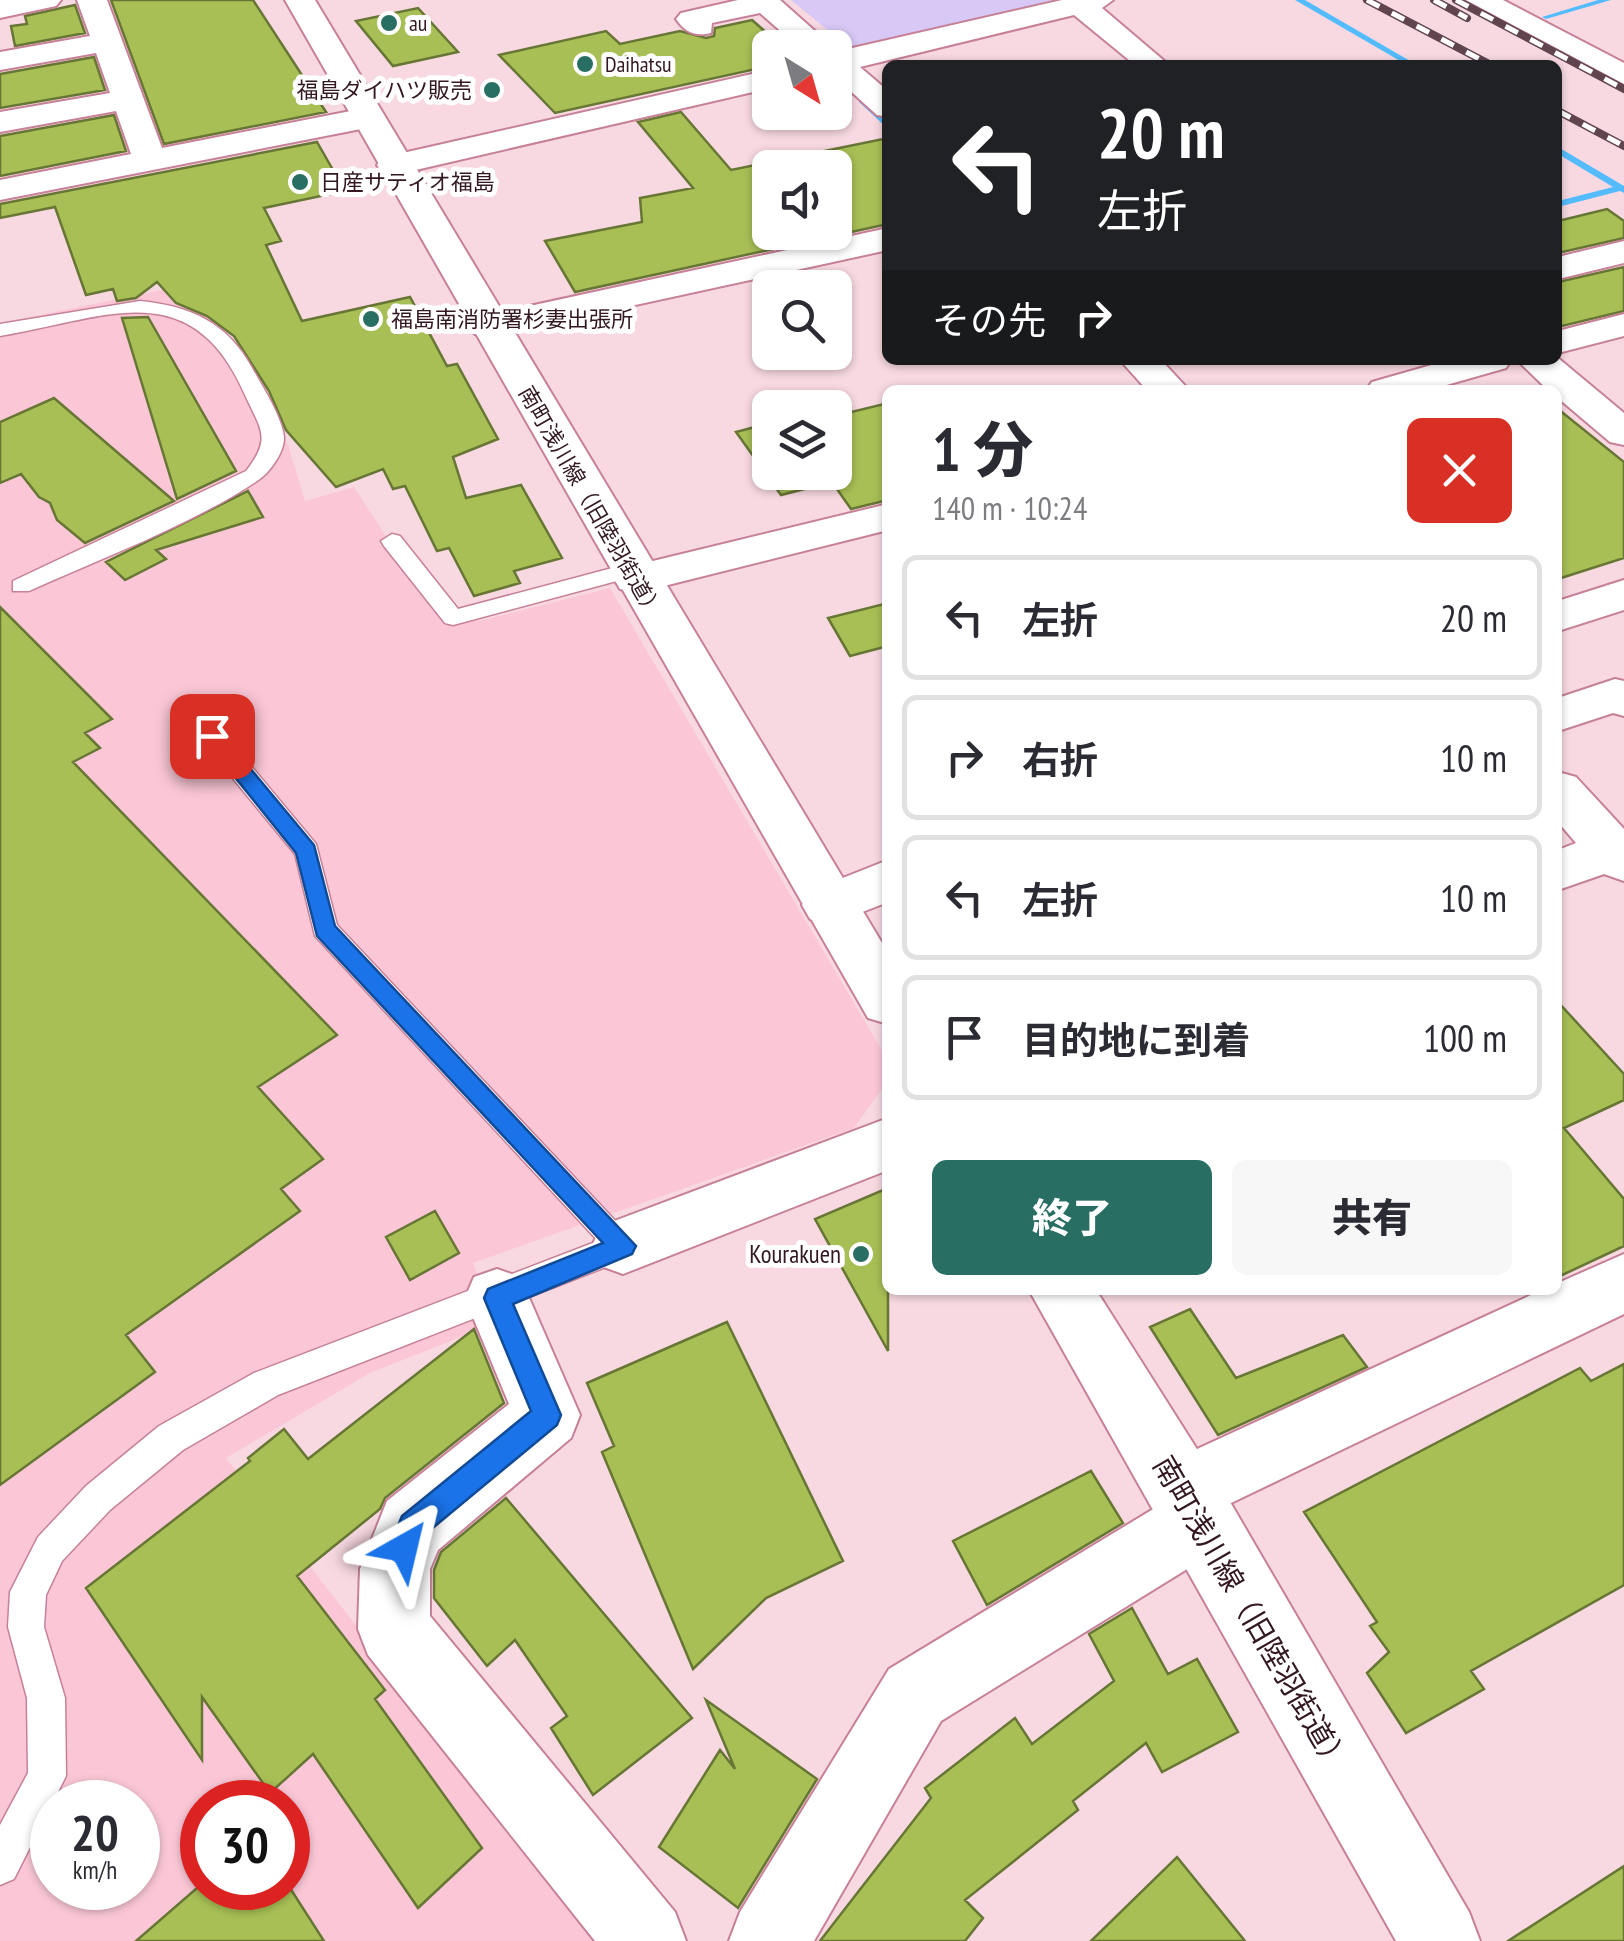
<!DOCTYPE html>
<html lang="ja">
<meta charset="utf-8">
<style>
body{margin:0;font-family:"PT Sans Narrow","Noto Sans JP",sans-serif;background:#f7f7f7;color:#2b2b33;height:100vh;display:flex;flex-direction:column;font-size:38px;white-space:nowrap}
*{box-sizing:border-box;margin:0}
p{font-size:32px;color:#7c7c81}
.icon{flex:none;width:55px;height:55px;fill:none;stroke:currentColor;stroke-width:2;stroke-linecap:round;stroke-linejoin:round}
.map{position:relative;flex:1;overflow:hidden}
.details{position:absolute;left:882px;top:385px;width:680px;height:910px;display:flex;flex-direction:column;background:#fff;border-radius:15px;box-shadow:0 2px 8px #0004}
.details>*{flex:none}
.top-card{position:absolute;left:882px;top:60px;width:680px;height:305px;border-radius:15px;box-shadow:0 2px 8px #0004;background:#202124;color:#fff;overflow:hidden}
.needle{width:65px;rotate:143deg}
.buttons{position:absolute;left:752px;top:30px;display:grid;gap:20px}
.buttons a{display:grid;place-items:center;width:100px;height:100px;border-radius:15px;background:#fff;box-shadow:0 2px 8px #0004;font-size:50px}
.speed{position:absolute;left:30px;top:1780px;display:flex;gap:20px;font-size:50px;font-weight:700;text-align:center}
.speed>*{display:grid;place-content:center;width:130px;height:130px;border-radius:50%;background:#fff;box-shadow:0 2px 8px #0004;line-height:1}
.speed small{font-size:25px;font-weight:400}
.speed .limit{border:15px solid #d22;background:#fff;color:#111}
.pin{position:absolute;display:grid;place-items:center;width:85px;height:85px;color:#fff;margin:-42px;border-radius:20px;box-shadow:0 5px 15px #0006}
.me{position:absolute;width:110px;margin:-55px;rotate:37deg;stroke-linejoin:round;filter:drop-shadow(0 0 8px #0008)}
.turn{display:flex;align-items:center;gap:35px;height:210px;padding:0 50px;font-size:45px}
.turn .icon{width:130px;height:130px;stroke-width:2.5}
.turn b{display:block;font-size:70px;line-height:85px}
.then{display:flex;align-items:center;height:95px;padding:0 50px;background:#0003;gap:20px;font-size:38px}
.round{display:grid;place-items:center;flex:none;width:105px;height:105px;border-radius:15px;background:#f7f7f7}
.overview{display:flex;align-items:center;justify-content:space-between;height:170px;padding:0 50px}
h1{font-size:60px;font-weight:800;line-height:75px}
.cta{display:flex;gap:20px;margin-top:auto;padding:20px 50px}
.cta a{flex:1;height:115px;border-radius:15px;background:#296e62;color:#fff;font-size:40px;font-weight:800;line-height:115px;text-align:center}
.cta a+a{background:#f7f7f7;color:#2b2b33}
ul{padding:0;list-style:none}
li{display:flex;align-items:center;gap:30px;height:125px;margin:0 20px 15px;padding:0 30px;border:5px solid #e1e1e2;border-radius:15px}
li div{flex:1}
li b{display:block;font-size:38px}
li em{font-style:normal}
.map>svg:first-child{display:block}
.built{fill:#fbc7d6;fill-rule:evenodd}
.green{fill:#d7c8f6}
.lines{fill:none;stroke-linecap:round;stroke-linejoin:round}
.stream{fill:#54bcfd;fill-rule:evenodd}
.building{fill:#a8bf55;stroke:#687635;stroke-width:2.5;fill-rule:evenodd}
.lane-casing{stroke:#c78197;stroke-width:3}
.street-casing{stroke:#c78197;stroke-width:4}
.secondary-casing{stroke:#c78197;stroke-width:4}
.lane{fill:#fff;fill-rule:evenodd}
.street{fill:#fff;fill-rule:evenodd}
.secondary{fill:#fff;fill-rule:evenodd}
.rail-casing{stroke:#61454e;stroke-width:8}
.rail{stroke:#fff;stroke-width:5;stroke-dasharray:14;stroke-linecap:butt}
.route{fill:#1a73e8;stroke:#114b97;stroke-width:2.5}
.poi-dot{fill:#296e62;stroke:#fff;stroke-width:4}
.labels{text-anchor:middle;dominant-baseline:central;stroke-width:10;stroke-linejoin:round;paint-order:stroke}
.far-poi-label{font-size:22px;fill:#331821;stroke:#fff;text-anchor:start}
.far-street-label{font-size:22px;fill:#331821;stroke:#fff}
.poi-label{font-size:25px;fill:#331821;stroke:#fff;text-anchor:end}
.near-street-label{font-size:30px;fill:#331821;stroke:#fff}
</style>
<div class="map">
<svg width="1624" height="1941" viewBox="0 0 1624 1941">
<rect width="100%" height="100%" fill="#f8d9e1"/>
<path class="built" d="M201,282L215,317L288,445L305,501L354,487L419,587L455,621L483,620L610,588L887,1059V1082L854,1128L473,1263L496,1323L370,1373L226,1458L601,1941H0V323ZM52,1802H138V1888H52ZM202,1802H288V1888H202Z"/>
<path class="green" d="M791,0H1054L851,49Z"/>
<g class="lines">
<path class="stream" d="M1295,0H1305L1417,65H1407Z
M1598,0H1611L1546,19L1542,17Z
M859,98H865L888,121V129L859,102Z
M1558,147L1624,186V193L1620,191L1558,207V201L1613,187L1558,154Z"/>
</g>
<path class="building" d="M111,0H253L326,112L164,144Z
M75,5L85,33L15,46L11,26L27,24L25,16Z
M418,8L458,52L393,66L356,21Z
M752,20L784,48H770V66L555,113L499,55L606,31L620,44L680,31L706,38L714,36L715,28Z
M94,57L105,90L0,108V74Z
M681,112L731,170L888,138V224L575,292L545,241L642,222L640,198L693,188L638,122ZM770,168H835V232H770Z
M114,115L126,151L0,176V136Z
M317,142L345,191L264,208L281,241L266,245L302,321L410,297L447,366L457,364L498,439L453,457L466,498L521,485L562,558L514,571L520,583L474,596L449,548L437,551L405,486L393,489L383,469L336,487L286,430L269,391L234,336L207,316L176,303L157,282L136,298L117,301L113,289L86,295L55,207L0,218V204Z
M1607,209L1624,221V238L1558,253V221Z
M1624,267V311L1558,327V282Z
M148,317L236,471L177,499L122,318Z
M54,398L174,501L85,543L57,520L50,503L39,497L21,474L0,483V422Z
M888,403V500L851,509L832,482L781,495L736,432L770,423V472H835V416Z
M1558,409L1624,462V558L1558,579Z
M248,491L263,517L156,550L166,559L125,580L106,562Z
M888,603V646L850,656L828,618Z
M0,607L112,719L85,733L100,748L73,762L337,1035L258,1087L323,1159L281,1189L300,1211L126,1335L155,1372L0,1485Z
M1558,1002L1624,1074V1100L1564,1128L1624,1199V1246L1558,1277Z
M888,1188V1351L815,1219Z
M435,1211L459,1253L410,1280L386,1237Z
M1190,1309L1236,1378L1343,1335L1367,1367L1218,1435L1150,1327Z
M727,1322L843,1561L766,1598L693,1669L602,1452L614,1446L587,1383Z
M474,1329L504,1403L385,1498L380,1509L297,1576L385,1690L375,1699L482,1848L418,1908L313,1754L270,1793L202,1697V1760L86,1588L250,1461L248,1458L284,1429L308,1459Z
M1624,1364V1585L1471,1671L1484,1689L1406,1733L1367,1673L1389,1652L1370,1626L1377,1622L1304,1512L1580,1368L1591,1381Z
M1091,1471L1123,1523L987,1605L953,1541Z
M506,1498L692,1718L593,1795L551,1728L567,1716L515,1640L487,1666L434,1598V1570L441,1552Z
M1132,1608L1168,1674L1197,1659L1238,1732L1162,1772L1146,1743L1073,1801L1078,1810L965,1900L983,1918L965,1941H820L931,1798L925,1788L1015,1718L1032,1744L1114,1681L1089,1634Z
M706,1700L817,1779L738,1908L659,1847L720,1750L735,1769Z
M1177,1857L1245,1941H1091Z
M1624,1866V1941H1508Z
M197,1888H290L324,1941H136Z"/>
<g class="lines">
<defs>
<path id="lane" d="M140,301C190,306 227,322 252,368C262,386 282,417 284,437C285,452 269,474 257,481C187,527 104,557 29,591H13V581L246,471C272,438 261,430 245,395C191,271 104,319 0,336V324Z
M392,534L400,536L458,609L631,563L642,570L639,575L453,625L445,623L384,546L381,541Z
M198,711L207,713L316,844L337,925L639,1246L634,1256L278,1395L183,1450L110,1510L62,1561L46,1595L44,1627L65,1698L66,1776L14,1879L0,1885V1825L28,1773L27,1698L8,1627L10,1592L38,1537L86,1486L159,1426L254,1373L598,1241L315,936L295,854L189,725L186,719Z"/>
<path id="street" d="M0,0H61L56,6L0,18Z
M77,0H107L162,148L366,108L382,118L366,128L0,200V180L131,154L116,111L0,132V112L110,93L96,53L0,70V52L90,36Z
M738,0H780L834,48H800L760,13L712,23L711,33C695,37 685,32 676,19L681,13Z
M1062,0H1113L1102,8L1169,65H1135L1074,15L860,67L888,91V117L877,115L835,77V52Z
M1466,0H1503L1624,63V84Z
M770,70V88L394,175L382,172L377,165L382,158L394,155Z
M888,228V250L488,337L475,334L469,326L475,318L488,315Z
M1624,241V263L1558,279V257Z
M1624,314V336L1558,353V331Z
M1558,358L1624,413V445L1610,442L1558,398V390H1548L1517,360Z
M1120,360H1161L1189,390H1147Z
M1449,360H1511L1506,368L1429,390H1366L1372,382Z
M888,504V530L636,593L620,589L614,579L620,569Z
M1624,580V610L1558,631V601Z
M1615,679L1624,681V716L1613,713L1558,731V698Z
M1558,772L1576,777L1624,829V881L1604,874L1558,890V850L1576,843L1558,822Z
M888,860V902L829,925L810,919L802,905L810,891Z
M888,1118V1170L623,1274L601,1266L592,1246L601,1226Z
M1624,1254V1314L1229,1504L1236,1520L1226,1545L941,1721L814,1941H729L740,1912L889,1669L1155,1508L1148,1491L1158,1467L1542,1290H1558V1283Z
M497,1269L520,1277L580,1415L571,1438L438,1550L430,1569V1616L675,1912L686,1941H595L368,1655L358,1629L360,1569L387,1501L509,1404L465,1298L474,1277Z"/>
<path id="secondary" d="M285,0H315L888,953V1024L868,1018Z
M1029,1290H1096L1226,1495L1469,1912L1480,1941H1396Z"/>
</defs>
<use href="#lane" class="lane-casing"/>
<use href="#street" class="street-casing"/>
<use href="#secondary" class="secondary-casing"/>
<use href="#lane" class="lane"/>
<use href="#street" class="street"/>
<use href="#secondary" class="secondary"/>
<defs>
<path id="rail" d="M1367,0L1491,65
M1434,0L1467,18
M1456,0L1624,89
M1558,111L1624,146"/>
</defs>
<use href="#rail" class="rail-casing"/>
<use href="#rail" class="rail"/>
</g>
<path class="route" d="M212,728L219,731L314,845L335,926L636,1246L632,1254L513,1304L561,1415L557,1425L423,1536L414,1558L404,1562L393,1558L389,1548L402,1516L531,1411L484,1298L488,1289L603,1243L317,936L296,853L205,740V731Z"/>
<g class="poi-dot">
<circle cx="389" cy="23" r="10"/>
<circle cx="585" cy="64" r="10"/>
<circle cx="492" cy="90" r="10"/>
<circle cx="300" cy="182" r="10"/>
<circle cx="371" cy="319" r="10"/>
<circle cx="861" cy="1254" r="10"/>
</g>
<g class="labels">
<g class="far-poi-label">
<text x="409" y="23">au</text>
<text x="605" y="64">Daihatsu</text>
<text x="472" y="90" text-anchor="end">福島ダイハツ販売</text>
<text x="320" y="182">日産サティオ福島</text>
<text x="391" y="319">福島南消防署杉妻出張所</text>
</g>
<g class="far-street-label">
<text transform="translate(591 502) rotate(60)">南町浅川線（旧陸羽街道）</text>
</g>
<g class="poi-label">
<text x="841" y="1254">Kourakuen</text>
</g>
<g class="near-street-label">
<text transform="translate(1252 1614) rotate(60)">南町浅川線（旧陸羽街道）</text>
</g>
</g>
</svg>
<div class="buttons">
<a><svg class="needle" viewBox="-14 -14 28 28"><path d="M0-13l5 13h-10z" fill="#e53935"/><path d="M0 13l5-13h-10z" fill="#7c7c81"/></svg></a>
<a><svg class="icon" aria-label="sound" viewBox="0 0 24 24"><path d="M4 9h4l5-4v14l-5-4H4zM17 9q2 3 0 6"/></svg></a>
<a><svg class="icon" aria-label="search" viewBox="0 0 24 24"><circle cx="10" cy="10" r="6"/><path d="M15 15l6 6"/></svg></a>
<a><svg class="icon" aria-label="layers" viewBox="0 0 24 24"><path d="M12 4l9 5-9 5-9-5zM3 14l9 5 9-5"/></svg></a>
</div>
<div class="speed"><div>20<small>km/h</small></div><div class="limit">30</div></div>
<div class="pin" style="left:212px;top:736px;background:#d93025"><svg class="icon" aria-label="arrive" viewBox="0 0 24 24"><path d="M6 21V4h12l-3 4 3 4H6"/></svg></div>
<svg class="me" style="left:404px;top:1548px" viewBox="-20 -20 40 40"><path d="M0-17L14 15 0 8-14 15z" fill="#1a73e8" stroke="#fff" stroke-width="4"/></svg>
<div class="top-card">
<div class="turn"><svg class="icon" aria-label="left" viewBox="0 0 24 24"><path d="M17 20v-9H6M10 6l-5 5 5 5"/></svg><div><b>20 m</b>左折</div></div>
<div class="then">その先<svg class="icon" aria-label="right" viewBox="0 0 24 24"><path d="M7 20v-9h11M14 6l5 5-5 5"/></svg></div>
</div>
<section class="details">
<div class="overview"><div><h1>1 分</h1><p>140 m · 10:24</p></div><a class="round" style="background:#d93025;color:#fff"><svg class="icon" aria-label="close" viewBox="0 0 24 24"><path d="M6 6l12 12M18 6L6 18"/></svg></a></div>
<ul>
<li><svg class="icon" aria-label="left" viewBox="0 0 24 24"><path d="M17 20v-9H6M10 6l-5 5 5 5"/></svg><div><b>左折</b></div><em>20 m</em></li>
<li><svg class="icon" aria-label="right" viewBox="0 0 24 24"><path d="M7 20v-9h11M14 6l5 5-5 5"/></svg><div><b>右折</b></div><em>10 m</em></li>
<li><svg class="icon" aria-label="left" viewBox="0 0 24 24"><path d="M17 20v-9H6M10 6l-5 5 5 5"/></svg><div><b>左折</b></div><em>10 m</em></li>
<li><svg class="icon" aria-label="arrive" viewBox="0 0 24 24"><path d="M6 21V4h12l-3 4 3 4H6"/></svg><div><b>目的地に到着</b></div><em>100 m</em></li>
</ul>
<div class="cta"><a>終了</a><a>共有</a></div>
</section>
</div>
